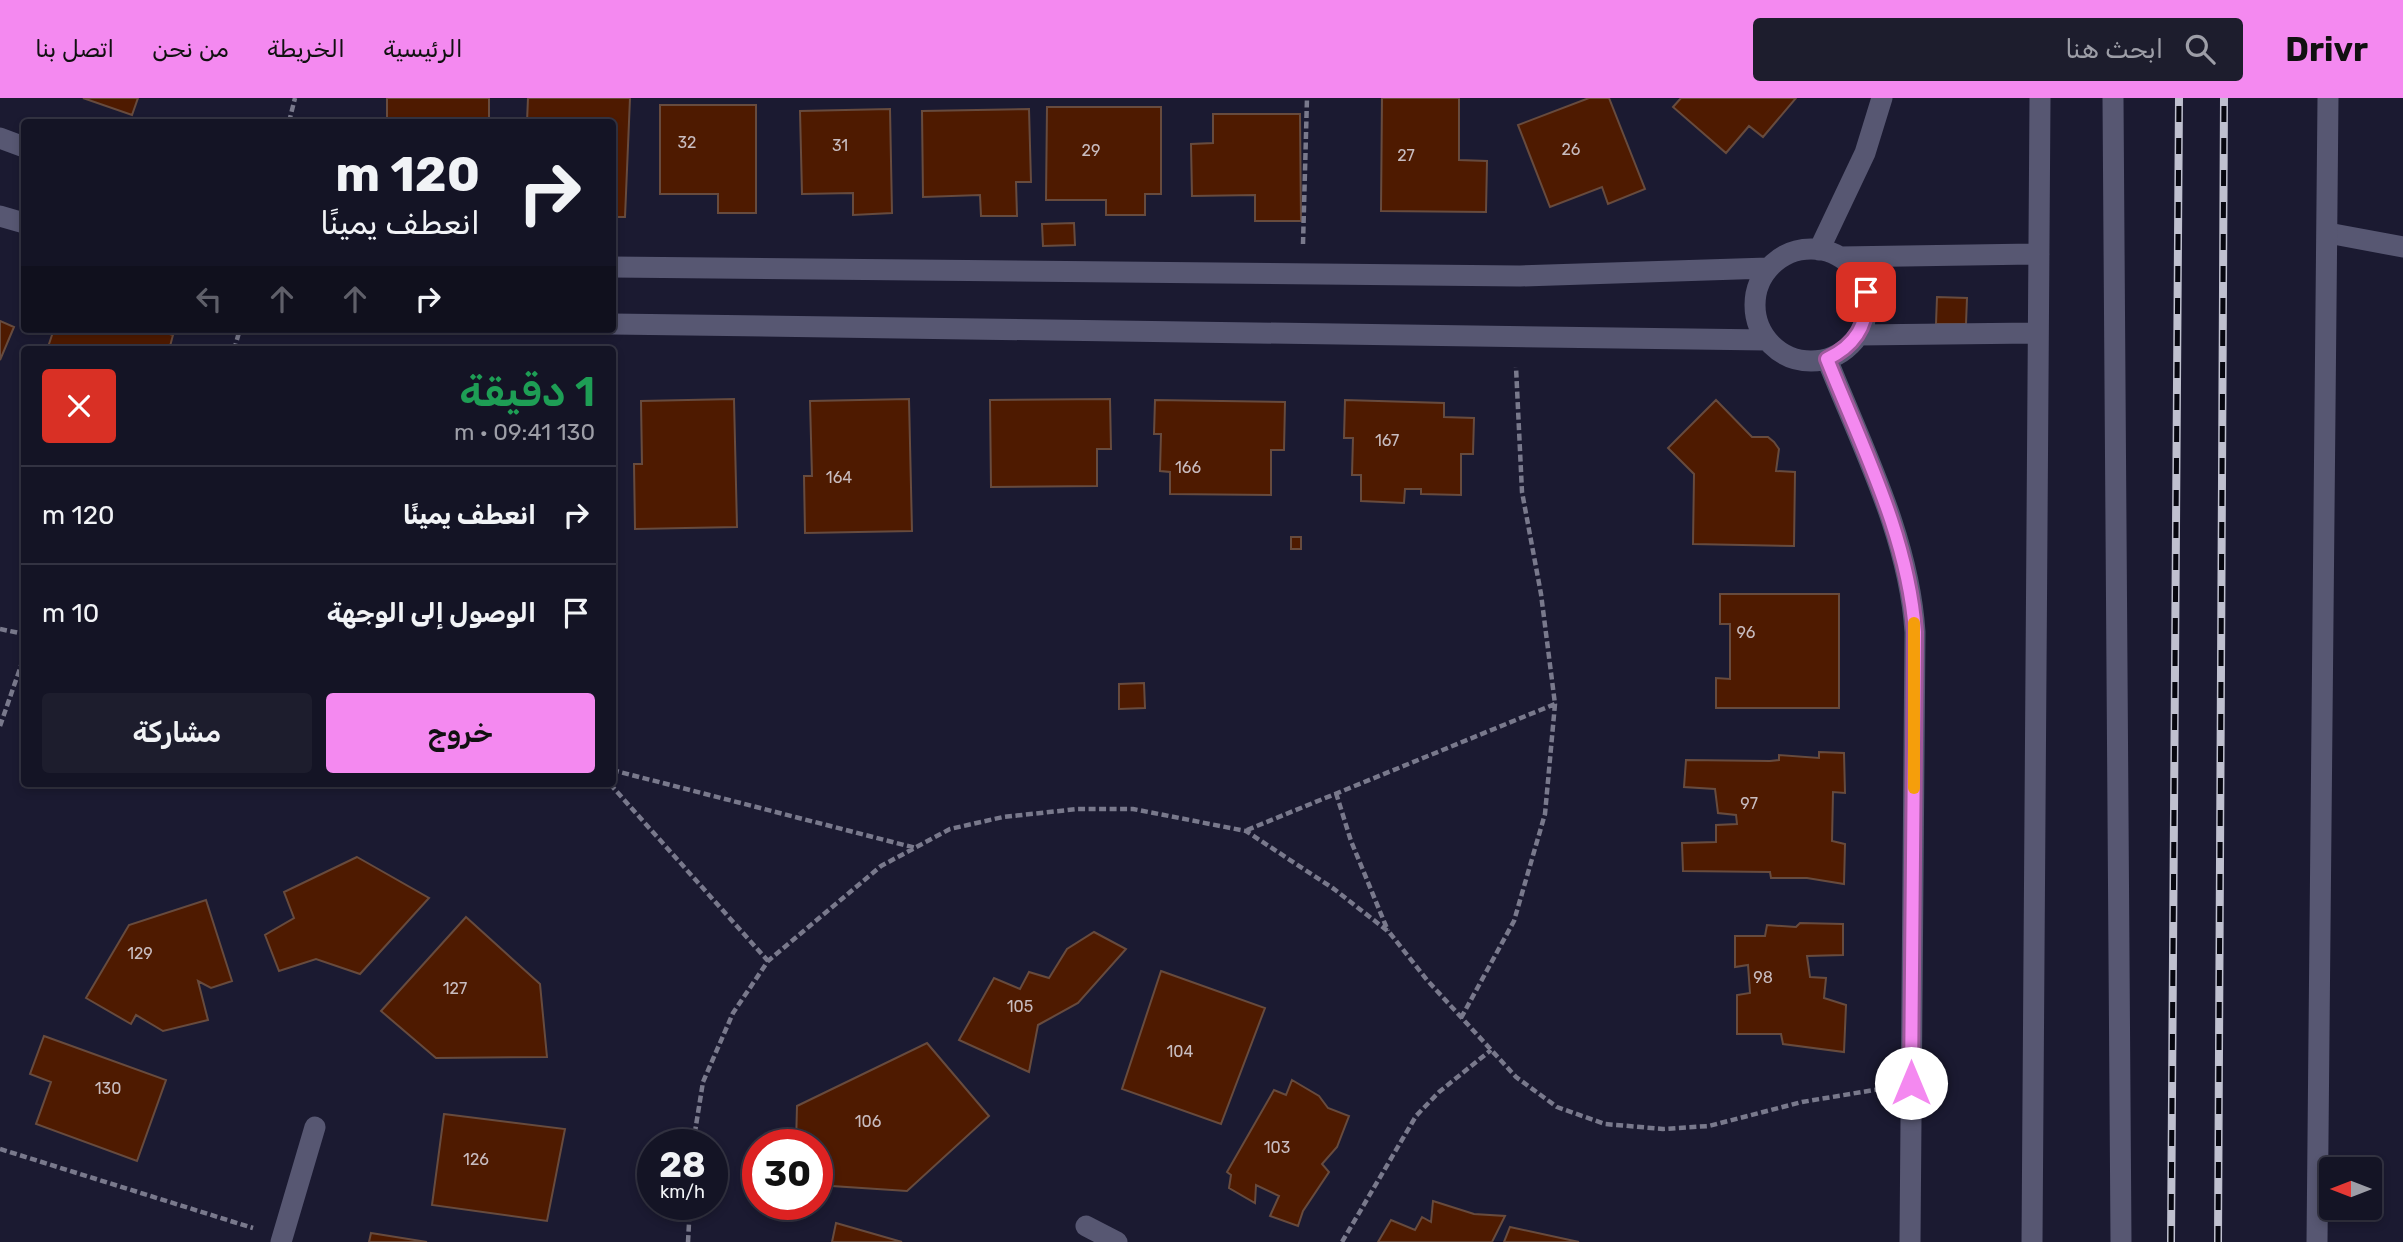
<!DOCTYPE html>
<html lang="ar">
<meta charset="utf-8">
<style>
body{margin:0;font-family:Rubik,Cairo,sans-serif;background:#1d1d2d;color:#f1f3f6;direction:rtl;height:100vh;display:flex;flex-direction:column;font-size:26px;white-space:nowrap}
*{box-sizing:border-box;margin:0}
p{font-size:23px;color:#9d9ea7}
.icon{flex:none;width:38px;height:38px;fill:none;stroke:currentColor;stroke-width:2;stroke-linecap:round;stroke-linejoin:round}
.map{position:relative;flex:1;overflow:hidden;direction:ltr}
.details{position:absolute;left:21px;top:248px;width:595px;height:441px;display:flex;flex-direction:column;background:#141425;border-radius:7px;box-shadow:0 4px 10px #0003,0 0 0 2px #333342;direction:rtl}
.details>*{flex:none}
.banner{position:absolute;left:21px;top:21px;width:595px;height:214px;border-radius:7px;box-shadow:0 4px 10px #0003,0 0 0 2px #333342;direction:rtl;background:#141425;color:#f1f3f6;overflow:hidden}
.needle{width:46px;rotate:270deg}
.fabs{position:absolute;left:2319px;top:1059px;display:grid;gap:14px}
.fabs a{display:grid;place-items:center;width:63px;height:63px;border-radius:7px;background:#141425;box-shadow:0 4px 10px #0003,0 0 0 2px #333342;font-size:35px}
.speed{position:absolute;left:637px;top:1031px;display:flex;gap:14px;font-size:35px;font-weight:700;text-align:center}
.speed>*{display:grid;place-content:center;width:91px;height:91px;border-radius:50%;background:#141425;box-shadow:0 4px 10px #0003,0 0 0 2px #333342;line-height:1}
.speed small{font-size:18px;font-weight:400}
.speed .limit{border:10px solid #d22;background:#fff;color:#111}
.pin{position:absolute;display:grid;place-items:center;width:60px;height:60px;color:#fff;margin:-30px;border-radius:14px;box-shadow:0 4px 10px #0006}
.me{position:absolute;width:77px;margin:-38px;rotate:0deg;stroke-linejoin:round;filter:drop-shadow(0 0 5px #0008)}
.turn{display:flex;align-items:center;gap:24px;height:147px;padding:0 21px;font-size:32px}
.turn .icon{width:91px;height:91px;stroke-width:2.5}
.turn b{display:block;font-size:49px;line-height:60px}
.lanes{display:flex;align-items:center;height:66px;padding:0 21px;background:#0003;justify-content:center;gap:35px;direction:ltr}
.lanes .off{opacity:.35}
.round{display:grid;place-items:center;flex:none;width:74px;height:74px;border-radius:7px;background:#1d1d2d}
.summary{display:flex;align-items:center;justify-content:space-between;height:119px;padding:0 21px}
h1{font-size:42px;font-weight:600;line-height:52px;color:#1e9e55}
.action{display:flex;gap:14px;margin-top:auto;padding:14px 21px}
.action a{flex:1;height:80px;border-radius:7px;background:#f489f0;color:#111;font-size:28px;font-weight:600;line-height:80px;text-align:center}
.action a+a{background:#1d1d2d;color:#f1f3f6}
ul{padding:0;list-style:none}
li{display:flex;align-items:center;gap:21px;height:98px;padding:0 21px;border-top:2px solid #333342}
li div{flex:1}
li b{display:block;font-size:26px}
li em{font-style:normal}
header{display:flex;align-items:center;gap:42px;box-sizing:border-box;height:98px;padding:0 35px;background:#f489f0;color:#111}
header strong{font-size:33px}
nav{display:flex;gap:38px;margin-inline-start:auto;font-size:24px}
.search{width:490px;height:63px;background:#1d1d2d;display:flex;align-items:center;gap:18px;box-sizing:border-box;padding:0 24px;border-radius:7px;color:#9d9ea7;font-size:26px}
.map>svg:first-child{display:block}
.building{fill:#4e1a00;stroke:#674b3e;stroke-width:2}
.lines{fill:none;stroke-linecap:round;stroke-linejoin:round}
.path{stroke:#79798c;stroke-width:4.5;stroke-dasharray:7 3.5;stroke-linecap:butt}
.minor{stroke:#575772;stroke-width:21}
.secondary{stroke:#575772;stroke-width:21}
.rail-casing{stroke:#bfc0cf;stroke-width:8}
.rail{stroke:#070710;stroke-width:5;stroke-dasharray:16;stroke-linecap:butt}
.route-casing{stroke:#9f599c;stroke-width:18}
.route{stroke:#f489f0;stroke-width:12}
.slow{stroke:#f59e0b;stroke-width:12}
.labels{text-anchor:middle;dominant-baseline:central;stroke-width:7;stroke-linejoin:round;paint-order:stroke}
.number-label{font-size:16px;fill:#c8bcbf}
</style>
<header>
<strong>Drivr</strong>
<div class="search"><svg class="icon" aria-label="search" viewBox="0 0 24 24"><circle cx="10" cy="10" r="6"/><path d="M15 15l6 6"/></svg>ابحث هنا</div>
<nav><a>الرئيسية</a><a>الخريطة</a><a>من نحن</a><a>اتصل بنا</a></nav>
</header>
<div class="map">
<svg width="2403" height="1144" viewBox="0 0 2403 1144">
<rect width="100%" height="100%" fill="#1b1a31"/>
<path class="building" d="M83,0H138L132,17Z
M387,0H489V24H387Z
M528,0H630L625,119H612V24H527Z
M1382,0H1459V62L1487,63L1486,114L1381,113Z
M1589,0H1609L1645,91L1608,106L1602,89L1550,109L1518,27Z
M1681,0H1796L1763,39L1749,28L1726,55L1673,9Z
M660,7H756V115H718V96H660Z
M1047,9H1161V96H1145V117H1106V102H1046Z
M890,11L892,115L853,117V95L802,96L800,13Z
M1029,11L1031,84H1016L1017,118H981L980,97L923,99L922,13Z
M1213,16H1300L1301,123H1255V97L1192,98L1191,46L1213,45Z
M1074,125L1075,147L1043,148L1042,126Z
M1937,199L1967,200L1966,226H1936Z
M0,223L14,229L0,262Z
M54,231H152L173,237L169,252H47Z
M734,301L737,429L635,431L634,366H642L641,303Z
M909,301L912,433L805,435L804,378H812L810,303Z
M1110,301L1111,351H1097V388L991,389L990,302Z
M1155,302L1285,304L1284,352H1271V397L1170,396V374L1160,373L1161,336H1154Z
M1345,302L1444,305V319L1474,320L1473,356H1461V397L1421,396V391H1405L1404,405L1361,403V377H1352L1353,340H1344Z
M1716,302L1752,339H1768L1774,344L1779,351L1776,373L1795,374L1794,448L1693,446L1694,376L1668,350Z
M1291,439H1301V451H1291Z
M1720,496H1839V610H1716V580L1730,581V526H1720Z
M1144,585L1145,610L1119,611V586Z
M1819,654L1844,655L1845,695L1833,694L1832,743L1845,746L1844,786L1807,780H1771L1770,774L1683,773L1682,745L1716,744V727L1737,726L1736,717L1718,715L1715,691L1684,689L1686,662L1770,663L1779,662V657L1819,660Z
M357,759L429,800L360,876L316,861L279,873L265,837L294,820L284,794Z
M206,802L232,883L211,890L198,883L208,922L163,933L136,917L131,926L86,900L129,827Z
M466,819L540,886L547,959L436,960L381,913Z
M1800,825L1843,826V857L1807,858L1810,879L1826,880L1824,900L1846,907L1844,954L1783,946L1781,936H1737V897L1750,895L1748,867L1735,869V838H1765L1767,827L1796,829Z
M1094,834L1126,851L1078,905L1038,927L1029,974L959,942L994,880L1020,891L1029,874L1049,880L1067,851Z
M1161,873L1265,910L1221,1026L1122,991Z
M44,938L166,982L137,1063L36,1026L51,984L30,976Z
M927,945L989,1018L907,1093L817,1087V1046H796L797,1008Z
M1292,982L1319,998L1328,1010L1349,1018L1337,1049L1322,1066L1329,1074L1303,1113L1298,1128L1270,1118L1279,1098L1256,1087L1255,1105L1229,1090L1231,1077L1227,1074L1274,992L1286,997Z
M444,1016L565,1031L547,1123L432,1107Z
M1433,1103L1474,1116L1505,1118L1492,1144H1378L1391,1122L1415,1132L1422,1119L1431,1124Z
M836,1125L902,1144H832Z
M1510,1129L1579,1144H1504Z
M371,1135L427,1144H369Z"/>
<g class="lines">
<path class="path" d="M289,24L295,0
M1303,146L1307,0
M234,252L240,231
M0,531L24,536
M0,628L24,559
M612,672L916,750
M610,686L768,863
M1336,695L1351,743L1388,833
M1247,732L1555,606
M1461,920L1514,823L1545,716L1555,606L1541,496L1522,394L1516,269
M693,1046L703,984L733,915L768,863L881,768L950,731L1003,719L1077,711H1133L1246,733L1334,791L1389,834L1427,882L1516,979L1557,1009L1605,1026L1663,1031L1709,1028L1802,1004L1880,991
M0,1051L253,1130
M688,1144L690,1106
M1342,1144L1416,1018L1439,994L1491,952"/>
<path class="minor" d="M0,40L24,49
M0,118L24,125
M2328,135L2403,149
M1755 207a56 56 0 1 1 112 0a56 56 0 1 1-112 0Z
M1819,152L1865,55L1882,0
M1840,159L2039,156
M612,169L1520,178L1768,170
M612,226L1767,242
M1859,237L2037,235
M1827,261C1862,349 1909,439 1915,534L1910,1144
M1086,1128L1117,1144
M281,1144L315,1029
M2032,1144L2040,0"/>
<path class="secondary" d="M2113,0L2121,1144
M2317,1144L2328,0"/>
<defs>
<path id="rail" d="M2171,1144L2179,0
M2218,1144L2224,0"/>
</defs>
<use href="#rail" class="rail-casing"/>
<use href="#rail" class="rail"/>
</g>
<g class="lines">
<defs>
<path id="route" d="M1866,194C1869,226 1856,247 1827,261C1862,349 1908,438 1915,534L1911,985"/>
</defs>
<use href="#route" class="route-casing"/>
<use href="#route" class="route"/>
<path class="slow" d="M1914,690V525"/>
</g>
<g class="labels">
<g class="number-label">
<text x="687" y="44">32</text>
<text x="840" y="47">31</text>
<text x="1571" y="51">26</text>
<text x="1091" y="52">29</text>
<text x="1406" y="57">27</text>
<text x="1387" y="342">167</text>
<text x="1188" y="369">166</text>
<text x="839" y="379">164</text>
<text x="1746" y="534">96</text>
<text x="1749" y="705">97</text>
<text x="140" y="855">129</text>
<text x="1763" y="879">98</text>
<text x="455" y="890">127</text>
<text x="1020" y="908">105</text>
<text x="1180" y="953">104</text>
<text x="108" y="990">130</text>
<text x="868" y="1023">106</text>
<text x="1277" y="1049">103</text>
<text x="476" y="1061">126</text>
</g>
</g>
</svg>
<div class="fabs">
<a><svg class="needle" viewBox="-14 -14 28 28"><path d="M0-13l5 13h-10z" fill="#e53935"/><path d="M0 13l5-13h-10z" fill="#9d9ea7"/></svg></a>
</div>
<div class="speed"><div>28<small>km/h</small></div><div class="limit">30</div></div>
<div class="pin" style="left:1866px;top:194px;background:#d93025"><svg class="icon" aria-label="arrive" viewBox="0 0 24 24"><path d="M6 21V4h12l-3 4 3 4H6"/></svg></div>
<svg class="me" style="left:1911px;top:985px" viewBox="-20 -20 40 40"><circle r="19" fill="#fff"/><path d="M0-13L10 11 0 6-10 11z" fill="#f489f0"/></svg>
<div class="banner">
<div class="turn"><svg class="icon" aria-label="right" viewBox="0 0 24 24"><path d="M7 20v-9h11M14 6l5 5-5 5"/></svg><div><b>120 m</b>انعطف يمينًا</div></div>
<div class="lanes"><svg class="icon off" aria-label="left" viewBox="0 0 24 24"><path d="M17 20v-9H6M10 6l-5 5 5 5"/></svg><svg class="icon off" aria-label="ahead" viewBox="0 0 24 24"><path d="M12 20V5M6 11l6-6 6 6"/></svg><svg class="icon off" aria-label="ahead" viewBox="0 0 24 24"><path d="M12 20V5M6 11l6-6 6 6"/></svg><svg class="icon" aria-label="right" viewBox="0 0 24 24"><path d="M7 20v-9h11M14 6l5 5-5 5"/></svg></div>
</div>
<section class="details">
<div class="summary"><div><h1>1 دقيقة</h1><p>130 m · 09:41</p></div><a class="round" style="background:#d93025;color:#fff"><svg class="icon" aria-label="close" viewBox="0 0 24 24"><path d="M6 6l12 12M18 6L6 18"/></svg></a></div>
<ul>
<li><svg class="icon" aria-label="right" viewBox="0 0 24 24"><path d="M7 20v-9h11M14 6l5 5-5 5"/></svg><div><b>انعطف يمينًا</b></div><em>120 m</em></li>
<li><svg class="icon" aria-label="arrive" viewBox="0 0 24 24"><path d="M6 21V4h12l-3 4 3 4H6"/></svg><div><b>الوصول إلى الوجهة</b></div><em>10 m</em></li>
</ul>
<div class="action"><a>خروج</a><a>مشاركة</a></div>
</section>
</div>
